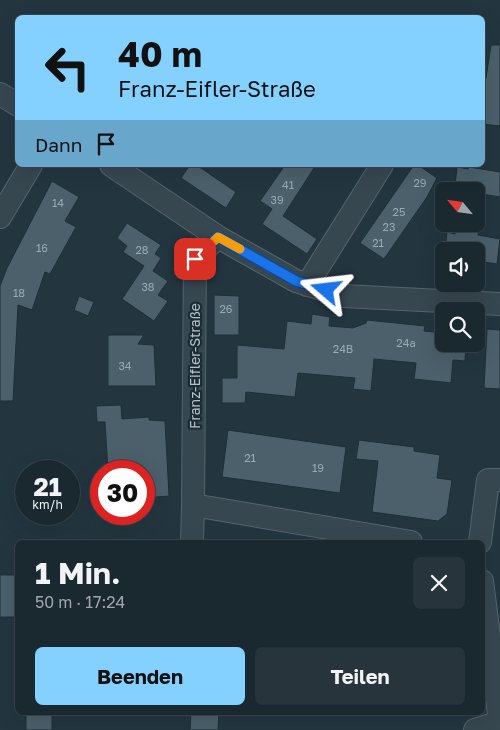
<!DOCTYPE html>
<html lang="de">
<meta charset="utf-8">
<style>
body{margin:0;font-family:"Golos Text",sans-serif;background:#27343c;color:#f1f3f6;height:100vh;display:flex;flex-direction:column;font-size:19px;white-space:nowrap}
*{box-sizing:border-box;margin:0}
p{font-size:16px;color:#9fa6ab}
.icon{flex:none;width:28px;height:28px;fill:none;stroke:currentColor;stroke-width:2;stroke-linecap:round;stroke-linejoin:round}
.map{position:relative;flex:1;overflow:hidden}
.details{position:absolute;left:15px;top:540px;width:470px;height:175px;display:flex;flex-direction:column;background:#1a2830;border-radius:8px;box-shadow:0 5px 20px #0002,0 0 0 1px #38444c}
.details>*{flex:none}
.top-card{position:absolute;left:15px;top:15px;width:470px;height:152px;border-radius:8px;box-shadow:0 5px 20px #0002,0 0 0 1px #38444c;background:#84d0ff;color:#111;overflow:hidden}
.needle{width:32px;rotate:299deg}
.controls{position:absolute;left:435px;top:182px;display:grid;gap:10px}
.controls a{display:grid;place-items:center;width:50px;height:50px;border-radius:8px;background:#1a2830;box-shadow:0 5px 20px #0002,0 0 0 1px #38444c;font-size:25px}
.speed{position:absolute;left:15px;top:460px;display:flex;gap:10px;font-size:25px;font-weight:700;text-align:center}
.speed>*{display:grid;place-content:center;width:65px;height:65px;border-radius:50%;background:#1a2830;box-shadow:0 5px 20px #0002,0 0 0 1px #38444c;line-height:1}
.speed small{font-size:12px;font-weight:400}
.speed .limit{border:8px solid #d22;background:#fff;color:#111}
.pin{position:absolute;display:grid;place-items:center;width:42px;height:42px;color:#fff;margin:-21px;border-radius:10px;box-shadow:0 2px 8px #0006}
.me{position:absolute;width:55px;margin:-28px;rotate:287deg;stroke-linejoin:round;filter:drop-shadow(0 0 4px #0008)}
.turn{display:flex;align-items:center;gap:18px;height:105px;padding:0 20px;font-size:22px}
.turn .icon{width:65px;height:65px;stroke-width:2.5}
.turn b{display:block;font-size:35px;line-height:42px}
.then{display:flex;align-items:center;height:48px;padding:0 20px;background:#0003;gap:10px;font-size:19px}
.round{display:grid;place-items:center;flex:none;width:52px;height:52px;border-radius:8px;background:#27343c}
.head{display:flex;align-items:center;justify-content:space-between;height:85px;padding:0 20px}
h1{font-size:30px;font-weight:700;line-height:38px}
.primary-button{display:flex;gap:10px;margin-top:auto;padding:10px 20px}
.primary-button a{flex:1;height:58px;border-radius:8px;background:#84d0ff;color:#111;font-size:20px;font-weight:700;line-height:58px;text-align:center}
.primary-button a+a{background:#27343c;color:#f1f3f6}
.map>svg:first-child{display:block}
.building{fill:#4b606b;stroke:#1e2e37}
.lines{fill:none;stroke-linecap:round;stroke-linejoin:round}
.street-casing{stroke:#55646d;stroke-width:24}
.street{stroke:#374750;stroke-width:22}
.route-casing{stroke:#114b97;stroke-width:12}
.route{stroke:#1a73e8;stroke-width:9}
.slow{stroke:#f59e0b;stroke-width:9}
.labels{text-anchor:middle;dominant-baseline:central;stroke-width:4.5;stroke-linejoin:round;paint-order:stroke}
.number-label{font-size:11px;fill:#99a9b2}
.street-label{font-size:14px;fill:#b3c1ca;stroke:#1c2c35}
</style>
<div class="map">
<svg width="500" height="730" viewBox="0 0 500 730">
<rect width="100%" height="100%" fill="#233640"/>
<path class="building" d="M491,45H500V126L482,124V86L484,78H486Z
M190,165L201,168L236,192L226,208L181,178Z
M285,165H316L283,216L317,239L307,254L262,224L272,209L260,201Z
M414,165H418L437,178L427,197L384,259L360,243Z
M457,167L468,169L469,167L500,172V197L476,193V191H465V188L455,186Z
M52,181L79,197L65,221L76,227L50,274L45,272L32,310L18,305L13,401H0V286L7,268Z
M127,223L161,245L155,254L161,258L153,271L168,281L158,295L168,301L154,321L122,299L144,266L123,252L127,246L117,238Z
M457,224H480L478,235L500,239L497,264L476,261V251H445L447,232L455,234Z
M214,295L239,296V335H214Z
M79,296L94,302L88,316L74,310Z
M312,314L330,317L329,326L353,328L366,323L367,320L425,326L424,331L444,333V344H466L465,361L453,360L451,383L414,379L416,363L374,359L371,391L353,389L355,378L298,373L295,397L246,392L245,403H222V378H237V345L284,349L287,321L311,324Z
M487,329L500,330V389L484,388Z
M108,335H144L138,344L154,345L156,386H108Z
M121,405L122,419L149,417V420L165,421L169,496L144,498V471H108L105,422H97L96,406Z
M228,430L346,447L340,493L222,477Z
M359,440L414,447V451L440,455L437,478L452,480L447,514L438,521L372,512L378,461L356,459Z
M0,575H18V617H0Z
M26,712H52V730H26Z
M191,712H219L218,730H190Z"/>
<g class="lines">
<defs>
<path id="street" d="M0,94L18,105
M111,165L218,237L296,281L344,296L500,304
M0,217L31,165
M307,285L382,165
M193,505L195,259L218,237
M192,542L193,505L411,542
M480,542L488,480H500
M482,581L500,722
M475,730L500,722"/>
</defs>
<use href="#street" class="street-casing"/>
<use href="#street" class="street"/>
</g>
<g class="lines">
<defs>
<path id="route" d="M195,259L218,237L296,281L326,290"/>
</defs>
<use href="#route" class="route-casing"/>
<use href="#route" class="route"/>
<path class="slow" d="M214,241L218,237L240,249"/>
</g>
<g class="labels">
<g class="number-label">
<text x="420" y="182">29</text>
<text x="288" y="184">41</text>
<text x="277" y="199">39</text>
<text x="58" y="202">14</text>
<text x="399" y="211">25</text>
<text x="389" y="226">23</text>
<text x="378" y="242">21</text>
<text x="42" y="247">16</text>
<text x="142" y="249">28</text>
<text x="148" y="286">38</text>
<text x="19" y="292">18</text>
<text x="226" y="308">26</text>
<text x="406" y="342">24a</text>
<text x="343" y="348">24B</text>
<text x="125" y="365">34</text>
<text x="250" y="457">21</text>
<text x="318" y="467">19</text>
</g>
<g class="street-label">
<text transform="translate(194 366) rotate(-90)">Franz-Eifler-Straße</text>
</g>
</g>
</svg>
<div class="controls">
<a><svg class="needle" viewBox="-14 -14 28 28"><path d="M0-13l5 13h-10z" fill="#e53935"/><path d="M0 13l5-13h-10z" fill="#9fa6ab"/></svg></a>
<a><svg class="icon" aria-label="sound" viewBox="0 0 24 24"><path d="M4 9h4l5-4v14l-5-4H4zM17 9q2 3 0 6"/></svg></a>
<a><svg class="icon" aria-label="search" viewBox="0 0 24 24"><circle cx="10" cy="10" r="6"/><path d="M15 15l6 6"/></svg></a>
</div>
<div class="speed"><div>21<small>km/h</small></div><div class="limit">30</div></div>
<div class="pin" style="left:195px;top:259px;background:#d93025"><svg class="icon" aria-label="arrive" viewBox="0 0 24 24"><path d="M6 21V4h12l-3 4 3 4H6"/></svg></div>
<svg class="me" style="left:326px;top:290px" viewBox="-20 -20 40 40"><path d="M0-17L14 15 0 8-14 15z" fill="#1a73e8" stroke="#fff" stroke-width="4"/></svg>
<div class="top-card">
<div class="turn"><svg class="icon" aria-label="left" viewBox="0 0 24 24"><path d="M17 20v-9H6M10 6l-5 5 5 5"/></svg><div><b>40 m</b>Franz-Eifler-Straße</div></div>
<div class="then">Dann<svg class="icon" aria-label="arrive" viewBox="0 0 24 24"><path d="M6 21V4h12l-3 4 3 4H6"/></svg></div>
</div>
<section class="details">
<div class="head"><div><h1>1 Min.</h1><p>50 m · 17:24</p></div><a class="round"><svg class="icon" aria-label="close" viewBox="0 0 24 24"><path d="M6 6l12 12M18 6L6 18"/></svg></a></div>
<div class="primary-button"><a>Beenden</a><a>Teilen</a></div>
</section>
</div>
